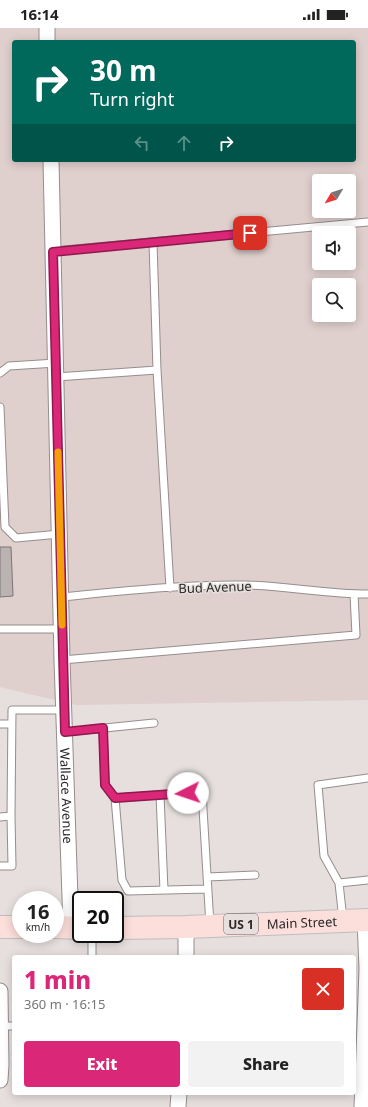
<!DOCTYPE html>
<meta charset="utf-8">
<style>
body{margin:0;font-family:"Noto Sans",sans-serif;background:#f2f2f2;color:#222;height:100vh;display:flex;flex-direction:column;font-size:15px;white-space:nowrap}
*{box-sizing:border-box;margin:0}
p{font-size:13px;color:#767676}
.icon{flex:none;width:22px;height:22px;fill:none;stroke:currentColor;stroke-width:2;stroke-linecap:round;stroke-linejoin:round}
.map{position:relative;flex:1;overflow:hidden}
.details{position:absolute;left:12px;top:927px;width:344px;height:140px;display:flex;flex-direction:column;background:#fff;border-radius:4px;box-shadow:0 2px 10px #0003}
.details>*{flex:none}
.banner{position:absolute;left:12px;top:12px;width:344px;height:122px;border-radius:4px;box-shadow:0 2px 10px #0003;background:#00695c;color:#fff;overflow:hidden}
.needle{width:26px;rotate:231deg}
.fabs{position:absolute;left:312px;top:146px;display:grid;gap:8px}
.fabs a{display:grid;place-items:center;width:44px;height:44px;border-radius:4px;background:#fff;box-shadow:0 2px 10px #0003;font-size:20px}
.speed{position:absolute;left:12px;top:863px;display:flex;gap:8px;font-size:20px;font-weight:700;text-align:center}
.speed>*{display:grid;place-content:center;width:52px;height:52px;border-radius:50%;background:#fff;box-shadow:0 2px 10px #0003;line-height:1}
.speed small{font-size:10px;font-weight:400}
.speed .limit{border:2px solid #111;border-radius:6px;background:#fff;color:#111}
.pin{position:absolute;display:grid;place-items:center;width:34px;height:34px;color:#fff;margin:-17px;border-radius:8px;box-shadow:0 2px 6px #0006}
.me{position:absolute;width:44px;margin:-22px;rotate:266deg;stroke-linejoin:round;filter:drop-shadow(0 0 3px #0008)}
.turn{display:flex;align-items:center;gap:14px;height:84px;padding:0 12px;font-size:18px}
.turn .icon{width:52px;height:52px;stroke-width:2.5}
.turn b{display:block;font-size:28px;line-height:34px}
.lanes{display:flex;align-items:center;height:38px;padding:0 12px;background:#0003;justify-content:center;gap:20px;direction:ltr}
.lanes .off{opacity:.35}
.round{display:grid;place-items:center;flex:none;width:42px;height:42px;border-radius:4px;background:#f2f2f2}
.head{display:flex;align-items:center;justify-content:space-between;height:68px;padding:0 12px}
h1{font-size:24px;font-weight:800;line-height:30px;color:#db2777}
.cta{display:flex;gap:8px;margin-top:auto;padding:8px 12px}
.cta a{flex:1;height:46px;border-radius:4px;background:#db2777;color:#fff;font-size:16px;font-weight:800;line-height:46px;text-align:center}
.cta a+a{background:#f2f2f2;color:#222}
.status{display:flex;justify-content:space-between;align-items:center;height:28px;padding:0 20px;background:#fff;direction:ltr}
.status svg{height:11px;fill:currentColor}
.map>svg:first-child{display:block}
.built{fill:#dfcfcd;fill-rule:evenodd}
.building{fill:#bab3b2;stroke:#7d7676}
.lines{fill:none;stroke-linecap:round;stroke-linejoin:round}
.lane-casing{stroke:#958e8d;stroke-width:9}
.street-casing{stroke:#958e8d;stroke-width:17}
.primary-casing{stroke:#bfbebe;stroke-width:24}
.lane{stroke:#fff;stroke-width:7}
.street{stroke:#fff;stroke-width:15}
.primary{stroke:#fcdfdb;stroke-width:22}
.route-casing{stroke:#8e194d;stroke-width:10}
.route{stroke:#db2777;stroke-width:7}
.slow{stroke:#f59e0b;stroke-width:7}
.labels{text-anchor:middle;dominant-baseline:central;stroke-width:3;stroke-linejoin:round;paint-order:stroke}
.shield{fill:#e6dfde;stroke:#635f5f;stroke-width:1}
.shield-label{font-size:12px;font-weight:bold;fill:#2b2828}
.street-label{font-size:13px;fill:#2b2828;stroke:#e6dfde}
</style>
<div class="status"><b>16:14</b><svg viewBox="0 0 49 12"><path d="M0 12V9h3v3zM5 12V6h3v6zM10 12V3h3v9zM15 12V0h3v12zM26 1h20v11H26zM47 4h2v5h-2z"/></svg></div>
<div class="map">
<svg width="368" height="1079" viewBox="0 0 368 1079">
<rect width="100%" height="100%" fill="#e6dfde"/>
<path class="built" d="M0,0H368V672L76,677L0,659ZM14,14H354V132H14ZM319,153H349V183H319ZM319,205H349V235H319ZM319,257H349V287H319Z"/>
<path class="building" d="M0,519H11L13,568L0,569Z"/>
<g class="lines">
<defs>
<path id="lane" d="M153,214L157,342L170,560
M53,223L368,194
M0,345L9,338L56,335
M56,349L157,342
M0,379L5,499L16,510L60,506
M61,569C123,563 185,556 247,557C287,558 327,566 368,566
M0,601H62
M62,632L356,607L354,566
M0,696H11
M103,700L105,757L115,770L202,764L210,897
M65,704L154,695
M160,767L164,862
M115,770L122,852L128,863L207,861
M0,789L11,788L12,682H64
M0,838H12L11,788
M207,849L255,847
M339,855L368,852
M343,892L339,855L324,828L318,757L368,750
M92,929V906
M1,998H14"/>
<g id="street">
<path d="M47,0V14"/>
<path id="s1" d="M51,132L62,632L71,900"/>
<path d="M186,929V899"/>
<path d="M0,963L1,1037L0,1052"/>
<path d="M178,1079L179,1065"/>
<path d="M362,1079L367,941L365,892"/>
</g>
<g id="primary">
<path d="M0,899H21"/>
<path d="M55,899L81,900"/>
<path id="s2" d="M115,900L186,899L368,892"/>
</g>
</defs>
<use href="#lane" class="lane-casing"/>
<use href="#street" class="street-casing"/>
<use href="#primary" class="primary-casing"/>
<use href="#lane" class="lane"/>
<use href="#street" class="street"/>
<use href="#primary" class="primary"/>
</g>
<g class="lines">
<defs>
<path id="route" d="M188,765L115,770L105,757L103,700L65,704L53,224L250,205"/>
</defs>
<use href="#route" class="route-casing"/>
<use href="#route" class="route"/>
<path class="slow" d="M58,424L62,597"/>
</g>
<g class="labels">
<rect class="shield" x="224" y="886" width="34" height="20" rx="3"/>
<g class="shield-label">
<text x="241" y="896">US 1</text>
</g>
<g class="street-label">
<text transform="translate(215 559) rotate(-2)">Bud Avenue</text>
<text stroke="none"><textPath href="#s1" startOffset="636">Wallace Avenue</textPath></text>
<text stroke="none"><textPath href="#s2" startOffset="187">Main Street</textPath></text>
</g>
</g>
</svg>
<div class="fabs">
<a><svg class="needle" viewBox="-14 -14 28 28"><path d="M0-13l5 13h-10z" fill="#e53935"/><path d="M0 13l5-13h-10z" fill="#767676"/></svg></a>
<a><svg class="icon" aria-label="sound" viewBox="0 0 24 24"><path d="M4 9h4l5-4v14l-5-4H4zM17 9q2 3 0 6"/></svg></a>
<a><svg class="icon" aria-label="search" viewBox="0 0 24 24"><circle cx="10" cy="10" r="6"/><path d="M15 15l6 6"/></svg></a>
</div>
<div class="speed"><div>16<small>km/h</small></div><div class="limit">20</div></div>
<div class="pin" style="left:250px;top:205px;background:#d93025"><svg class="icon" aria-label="arrive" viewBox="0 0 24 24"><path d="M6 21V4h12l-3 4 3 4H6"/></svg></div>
<svg class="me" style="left:188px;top:765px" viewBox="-20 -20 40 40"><circle r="19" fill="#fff"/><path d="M0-13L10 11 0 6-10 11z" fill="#db2777"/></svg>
<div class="banner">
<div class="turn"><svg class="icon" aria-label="right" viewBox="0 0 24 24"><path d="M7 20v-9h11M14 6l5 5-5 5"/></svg><div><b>30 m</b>Turn right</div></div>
<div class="lanes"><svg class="icon off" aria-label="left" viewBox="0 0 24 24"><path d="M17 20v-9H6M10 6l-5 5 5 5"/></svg><svg class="icon off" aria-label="ahead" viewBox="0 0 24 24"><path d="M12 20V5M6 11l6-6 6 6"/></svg><svg class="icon" aria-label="right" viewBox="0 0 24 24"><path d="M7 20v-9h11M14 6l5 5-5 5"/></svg></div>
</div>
<section class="details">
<div class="head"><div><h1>1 min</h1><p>360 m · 16:15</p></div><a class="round" style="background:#d93025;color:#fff"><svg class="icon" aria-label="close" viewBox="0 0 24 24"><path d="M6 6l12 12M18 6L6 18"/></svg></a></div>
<div class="cta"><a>Exit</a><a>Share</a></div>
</section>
</div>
